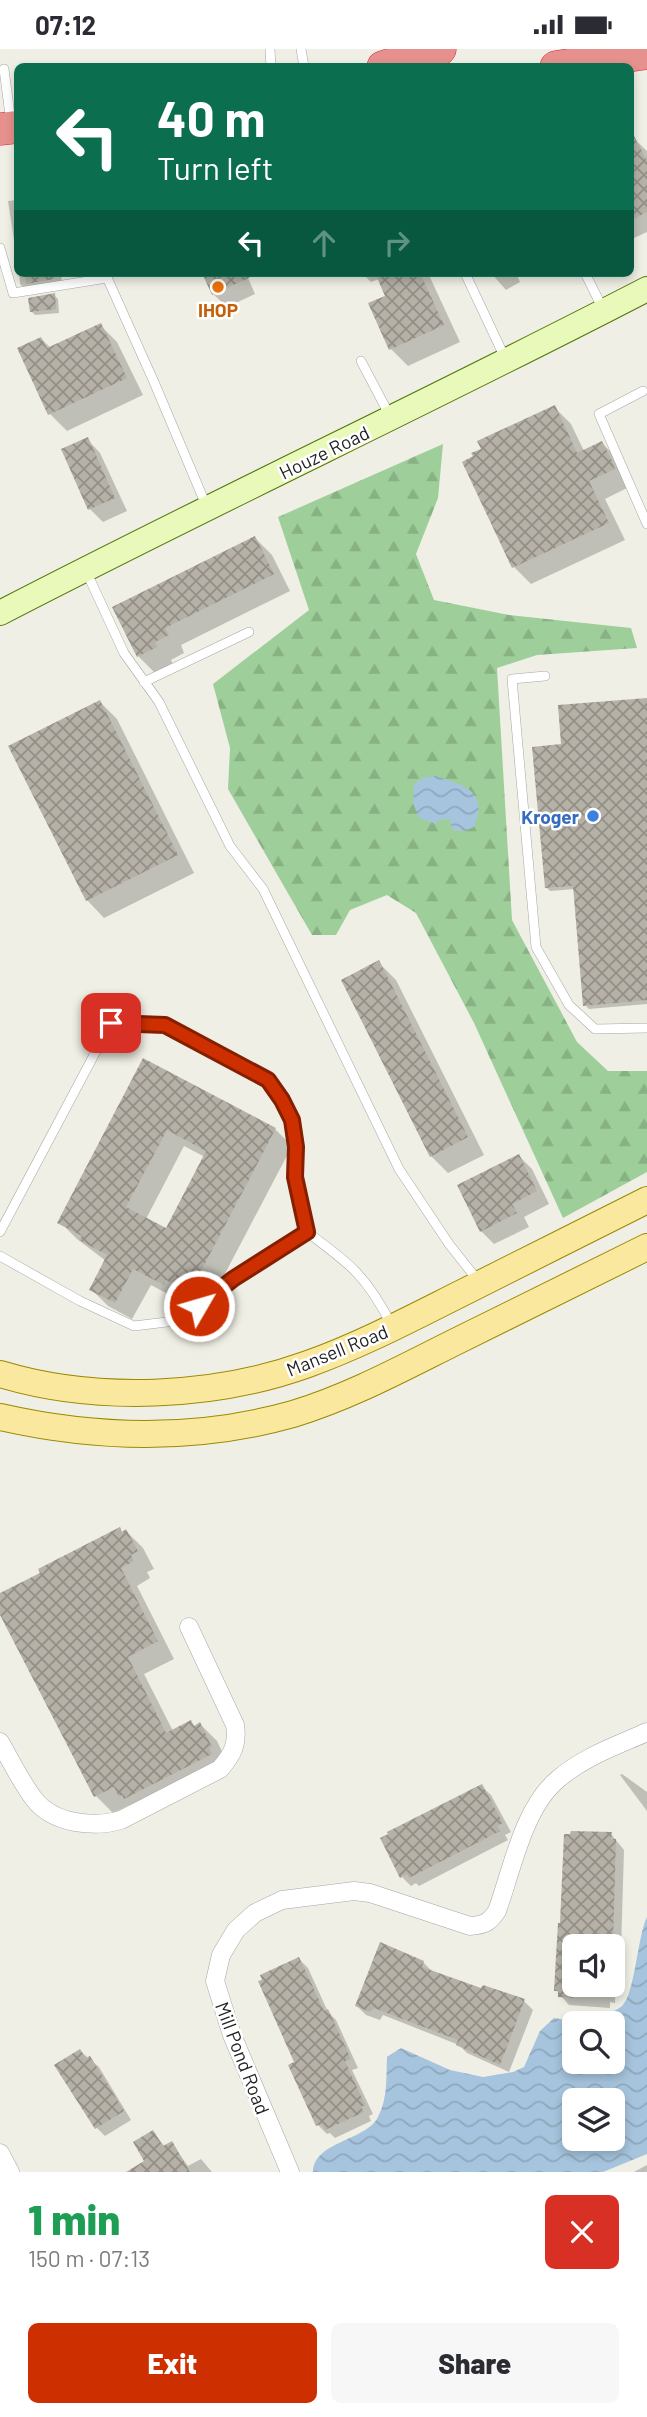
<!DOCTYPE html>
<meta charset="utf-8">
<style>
body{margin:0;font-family:Barlow,sans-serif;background:#f7f7f7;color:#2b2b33;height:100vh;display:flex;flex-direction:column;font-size:26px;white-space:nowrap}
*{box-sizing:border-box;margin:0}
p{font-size:23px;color:#7c7c81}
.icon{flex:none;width:38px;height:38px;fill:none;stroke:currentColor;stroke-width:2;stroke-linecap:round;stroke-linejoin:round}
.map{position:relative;height:2123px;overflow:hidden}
.drawer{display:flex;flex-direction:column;background:#fff;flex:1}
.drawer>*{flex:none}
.banner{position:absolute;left:14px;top:14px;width:620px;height:214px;border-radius:10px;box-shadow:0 4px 10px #0003;background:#0b6e4f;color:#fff;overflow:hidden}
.fabs{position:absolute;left:562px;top:1885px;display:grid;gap:14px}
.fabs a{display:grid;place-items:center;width:63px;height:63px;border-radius:10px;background:#fff;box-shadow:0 4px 10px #0003;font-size:35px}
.pin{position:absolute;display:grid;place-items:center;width:60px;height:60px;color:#fff;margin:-30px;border-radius:14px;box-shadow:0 4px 10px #0006}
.me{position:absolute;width:77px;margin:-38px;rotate:52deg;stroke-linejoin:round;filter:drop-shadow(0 0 5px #0008)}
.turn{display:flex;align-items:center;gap:24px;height:147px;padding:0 28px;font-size:32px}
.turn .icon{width:91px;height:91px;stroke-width:2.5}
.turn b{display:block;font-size:49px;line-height:60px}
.lanes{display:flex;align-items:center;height:66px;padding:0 28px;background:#0003;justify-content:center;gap:35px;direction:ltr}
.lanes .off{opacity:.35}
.round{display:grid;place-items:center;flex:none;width:74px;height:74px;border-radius:10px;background:#f7f7f7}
.headline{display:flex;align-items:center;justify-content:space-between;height:119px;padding:0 28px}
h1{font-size:42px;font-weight:800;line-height:52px;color:#1e9e55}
.action{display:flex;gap:14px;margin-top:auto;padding:14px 28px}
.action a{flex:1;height:80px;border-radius:10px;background:#cd2f01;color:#fff;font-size:28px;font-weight:800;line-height:80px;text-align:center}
.action a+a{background:#f7f7f7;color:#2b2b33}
.status{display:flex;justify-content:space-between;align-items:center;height:49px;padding:0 35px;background:#fff;direction:ltr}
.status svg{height:19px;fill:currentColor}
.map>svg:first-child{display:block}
.forest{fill:url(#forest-firs)}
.water{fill:url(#water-waves);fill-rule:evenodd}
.shadow{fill:#0003;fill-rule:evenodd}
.building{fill:url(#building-cross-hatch);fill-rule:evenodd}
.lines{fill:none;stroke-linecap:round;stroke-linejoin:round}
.lane-casing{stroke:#a6a6a6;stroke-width:10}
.street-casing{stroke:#a6a6a6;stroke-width:19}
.secondary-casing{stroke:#517606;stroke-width:26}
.primary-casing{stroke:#998901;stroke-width:28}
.highway-casing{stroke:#da263b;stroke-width:33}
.lane{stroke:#fff;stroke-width:9}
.street{stroke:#fff;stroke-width:18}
.secondary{stroke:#e8f9ba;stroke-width:24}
.primary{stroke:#fbe89f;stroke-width:26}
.highway{stroke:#e6918e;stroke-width:32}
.route-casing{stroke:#851f01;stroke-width:18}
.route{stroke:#cd2f01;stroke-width:12}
.food-dot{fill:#e8710a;stroke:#fff;stroke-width:2.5}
.shop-dot{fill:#3f7fe0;stroke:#fff;stroke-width:2.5}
.labels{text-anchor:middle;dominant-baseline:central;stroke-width:5;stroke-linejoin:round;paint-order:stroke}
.food-label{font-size:19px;font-weight:bold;fill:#c56008;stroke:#fff}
.street-label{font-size:19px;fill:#1f1f1f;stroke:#fff}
.shop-label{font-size:19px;font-weight:bold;fill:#366cbe;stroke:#fff;text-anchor:end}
</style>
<div class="status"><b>07:12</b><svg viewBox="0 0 49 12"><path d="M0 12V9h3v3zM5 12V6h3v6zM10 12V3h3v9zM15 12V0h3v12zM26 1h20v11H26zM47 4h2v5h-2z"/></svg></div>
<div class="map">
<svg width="647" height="2123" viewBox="0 0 647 2123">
<defs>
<pattern id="forest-firs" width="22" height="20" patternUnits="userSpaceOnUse" patternTransform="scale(1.75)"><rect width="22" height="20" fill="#9ecf9a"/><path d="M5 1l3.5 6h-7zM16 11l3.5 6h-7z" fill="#88b184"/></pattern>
<pattern id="water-waves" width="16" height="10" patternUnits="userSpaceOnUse" patternTransform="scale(1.75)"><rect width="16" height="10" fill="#a6c4dd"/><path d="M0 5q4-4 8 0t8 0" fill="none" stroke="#8ea8bd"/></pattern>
<pattern id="building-cross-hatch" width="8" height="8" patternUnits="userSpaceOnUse" patternTransform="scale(1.75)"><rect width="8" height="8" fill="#b5b1a7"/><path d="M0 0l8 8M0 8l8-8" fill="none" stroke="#938f87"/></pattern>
</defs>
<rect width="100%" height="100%" fill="#f0efe5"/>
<path class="forest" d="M443,395L438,449L416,505L434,551L509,566L631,579L637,599L537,606L497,619L512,871L577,993L608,1022H647V1123L563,1169L474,974L416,864L387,846L350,861L336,886H312L228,740L230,699L213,635L309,561L278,468Z"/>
<path class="water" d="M436,727C464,737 489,741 474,778L464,782L453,781L449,770L438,771L436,775L419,769L413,754L414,735L425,728Z
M647,1868V2105L603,2123H313C314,2092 366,2092 378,2068C388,2049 386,2029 387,2008L401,1999L450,2021L483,2028L513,2023L524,2018L540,1982L554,1969C573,1973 589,1973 607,1965C611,1963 619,1960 622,1957C635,1945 637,1889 647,1868ZM574,1974H612V2012H574ZM574,2051H612V2090H574Z"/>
<path class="shadow" d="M630,86L647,102V183L634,189L630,185Z
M18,151V217L8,152Z
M19,224H61L62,233L24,239L20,235Z
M204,224H246L255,245L227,258L213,245Z
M362,224H428L460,293L408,317L391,300L387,248L379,230L371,233Z
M491,224H516L520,233L506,241Z
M54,246L58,250L59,264L35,266L31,262Z
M100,276L117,293L143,346L67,382L50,365L41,290L51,299Z
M554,358L571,375L584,402L602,394L619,411L631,437L605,450L625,491L531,535L514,518L465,413Z
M87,390L100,404L127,462L103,473L90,460Z
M255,489L272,506L290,542L181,596L184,604L171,611L173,615L155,624L138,607L114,559Z
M647,651V955L589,960L585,956L575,840L550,842L546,838L563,697Z
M100,653L117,670L194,824L104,869L87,851L10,698Z
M378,913L396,931L484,1106L448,1124L431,1107Z
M144,1011L275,1080L292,1097L207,1259L184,1247L181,1252L151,1236L132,1270L108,1257L91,1240L106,1212L77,1190L60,1173ZM184,1097L205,1108L167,1181L146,1170Z
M519,1107L532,1120L549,1155L524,1168L529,1178L494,1195L481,1182Z
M120,1480L123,1484L126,1482L143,1499L154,1520L147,1523L150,1529L137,1537L174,1610L144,1625L173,1682L191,1673L195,1678L200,1675L217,1692L228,1715L138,1764L129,1756L113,1764L96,1747L0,1563V1546Z
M622,1725L647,1743V1762L620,1726Z
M482,1738L491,1746L511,1783L505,1786L508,1791L419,1837L416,1834L411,1837L402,1828Z
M611,1785L624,1801L621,1902H617L615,1954L610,1953V1959L569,1956L556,1941ZM574,1897H612V1936H574Z
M299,1910L308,1919L328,1963L336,1971L358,2019L352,2021L373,2065L369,2067L371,2072L335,2089L330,2084L327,2085L318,2076L296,2014Z
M423,1913L432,1922L482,1942L484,1938L524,1952L533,1961L509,2023L467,2004L459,1996L383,1966L380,1971L366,1966L357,1957Z
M80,2002L99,2018L131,2071L105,2087L96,2078Z
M153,2083L165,2098L171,2094L188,2117L201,2110L212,2123H148L146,2112Z
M647,2116V2123H634Z"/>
<path class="building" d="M630,79L647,112V163L630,172Z
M25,224H54V230L26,235Z
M202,224H259L212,246Z
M375,224H420L444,276L389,301L368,254L385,247Z
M55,244L56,260L30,263L28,249Z
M101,274L127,329L48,366L17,299L41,288L47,299Z
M555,356L577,404L602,392L612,412L615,420L589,432L609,474L512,519L462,413L473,407L471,404L481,400L477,392Z
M88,388L115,449L88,461L61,400Z
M255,487L274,525L165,579L169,586L155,593L157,598L137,608L112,558Z
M647,649V951L583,957L573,837L545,839L532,698L561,695L558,656Z
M100,651L178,806L86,852L8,697Z
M379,911L468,1088L430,1108L341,931Z
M143,1009L276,1079L190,1243L166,1231L164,1236L133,1220L115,1254L89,1241L107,1206L79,1191L82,1187L57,1174ZM167,1081L206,1102L166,1179L126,1158Z
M519,1105L537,1142L512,1155L517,1164L480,1183L457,1136Z
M120,1478L122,1483L126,1480L138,1502L131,1506L134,1512L121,1519L158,1592L128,1608L166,1684L191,1671L194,1677L200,1673L212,1698L209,1699L212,1705L124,1750L122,1746L119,1748L114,1738L94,1748L0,1566V1544L40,1524L38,1520Z
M482,1735L503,1774L497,1777L500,1782L409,1829L407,1825L400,1829L380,1789L388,1785L387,1783Z
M571,1782L612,1783L611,1790H616L613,1894H609V1897H574V1949L558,1948V1942H554L558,1874H560L564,1785H570Z
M380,1893L424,1912L422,1918L481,1939L483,1936L525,1950L500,2016L456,1996L458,1991L374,1959L370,1963L355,1957Z
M299,1908L324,1962L328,1960L351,2010L345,2012L365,2056L361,2058L364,2063L325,2081L322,2075L316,2077L288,2016L294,2013L258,1932L262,1931L260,1926Z
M80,2000L86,2009L90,2007L124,2062L95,2080L54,2016Z
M153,2081L163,2097L172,2092L190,2123H126L144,2112L133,2093Z"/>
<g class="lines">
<defs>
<path id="lane" d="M270,0L271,18
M301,0L304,18
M4,20L11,74
M0,199L13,244L107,229
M105,224L154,333L206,456
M465,224L506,311
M585,224L603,260
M361,312L391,369
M643,342L599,365L647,475
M86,522L124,604L159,653L230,797L263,840L399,1120L449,1195L479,1233
M545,627L512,630L536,898L569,956L595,980L647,979
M144,633L249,583
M0,1183L111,974L165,976L269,1031L282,1050L292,1071L296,1098L294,1128L307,1183C350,1215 367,1227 392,1277
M0,1207L80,1252L134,1277L175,1272L307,1183"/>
<path id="street" d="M0,1693C11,1712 21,1733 34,1750C53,1775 94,1779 121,1771L220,1720C233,1705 238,1695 235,1676L189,1578
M0,2104L10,2123
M290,2123L232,1986L215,1932L221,1906L236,1881L255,1864L282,1851L354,1842L370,1844L470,1877C484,1876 489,1874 497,1862C512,1821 523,1760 557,1731C583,1708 616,1697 647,1683"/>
<path id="secondary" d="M0,564C214,453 433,351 647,240"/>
<path id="primary" d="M0,1325C96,1354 214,1349 308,1315C361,1296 412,1269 462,1244C524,1213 585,1182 647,1151
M0,1368C97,1390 197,1392 293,1365C349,1348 401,1320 453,1294C517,1262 582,1230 647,1198"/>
<path id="highway" d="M383,18L440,0
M556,18L647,4
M0,80L18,78"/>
</defs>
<use href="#lane" class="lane-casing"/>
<use href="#street" class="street-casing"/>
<use href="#secondary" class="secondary-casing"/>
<use href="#primary" class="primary-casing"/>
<use href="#highway" class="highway-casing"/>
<use href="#lane" class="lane"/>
<use href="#street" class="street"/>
<use href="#secondary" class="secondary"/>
<use href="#primary" class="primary"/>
<use href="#highway" class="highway"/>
</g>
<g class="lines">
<defs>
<path id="route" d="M111,974L165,976L268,1031L282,1051L292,1071L296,1098L295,1128L307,1183L233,1230L199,1257"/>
</defs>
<use href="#route" class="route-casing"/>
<use href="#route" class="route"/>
</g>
<circle class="food-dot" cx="218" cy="238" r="7"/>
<circle class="shop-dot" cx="593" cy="767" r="7"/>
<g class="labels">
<g class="food-label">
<text x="218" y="260">IHOP</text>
</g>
<g class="street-label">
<text transform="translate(324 403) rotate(-26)">Houze Road</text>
<text transform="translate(337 1301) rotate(-22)">Mansell Road</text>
<text transform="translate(243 2009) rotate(69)">Mill Pond Road</text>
</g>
<g class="shop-label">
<text x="579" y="767">Kroger</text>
</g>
</g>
</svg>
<div class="fabs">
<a><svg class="icon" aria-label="sound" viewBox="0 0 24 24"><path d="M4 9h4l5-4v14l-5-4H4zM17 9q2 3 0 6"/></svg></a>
<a><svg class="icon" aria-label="search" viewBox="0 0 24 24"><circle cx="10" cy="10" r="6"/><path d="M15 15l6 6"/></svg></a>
<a><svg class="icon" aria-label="layers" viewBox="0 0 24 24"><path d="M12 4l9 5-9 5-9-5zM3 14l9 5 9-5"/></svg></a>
</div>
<div class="pin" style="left:111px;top:974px;background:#d93025"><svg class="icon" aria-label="arrive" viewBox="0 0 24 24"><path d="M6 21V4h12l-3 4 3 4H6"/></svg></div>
<svg class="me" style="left:199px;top:1257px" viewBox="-20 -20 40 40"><circle r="17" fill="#cd2f01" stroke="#fff" stroke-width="3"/><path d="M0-11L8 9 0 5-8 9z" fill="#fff"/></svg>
<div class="banner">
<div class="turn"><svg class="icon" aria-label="left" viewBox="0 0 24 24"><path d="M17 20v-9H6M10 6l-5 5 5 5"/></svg><div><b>40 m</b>Turn left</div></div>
<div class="lanes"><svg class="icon" aria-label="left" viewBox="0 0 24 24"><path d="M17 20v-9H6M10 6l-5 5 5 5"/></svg><svg class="icon off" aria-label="ahead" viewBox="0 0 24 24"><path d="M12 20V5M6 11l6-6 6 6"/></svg><svg class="icon off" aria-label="right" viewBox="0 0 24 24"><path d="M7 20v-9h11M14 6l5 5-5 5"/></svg></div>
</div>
</div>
<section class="drawer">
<div class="headline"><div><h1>1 min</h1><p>150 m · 07:13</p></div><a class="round" style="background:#d93025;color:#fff"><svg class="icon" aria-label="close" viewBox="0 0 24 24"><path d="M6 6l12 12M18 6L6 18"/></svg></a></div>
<div class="action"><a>Exit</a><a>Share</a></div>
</section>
